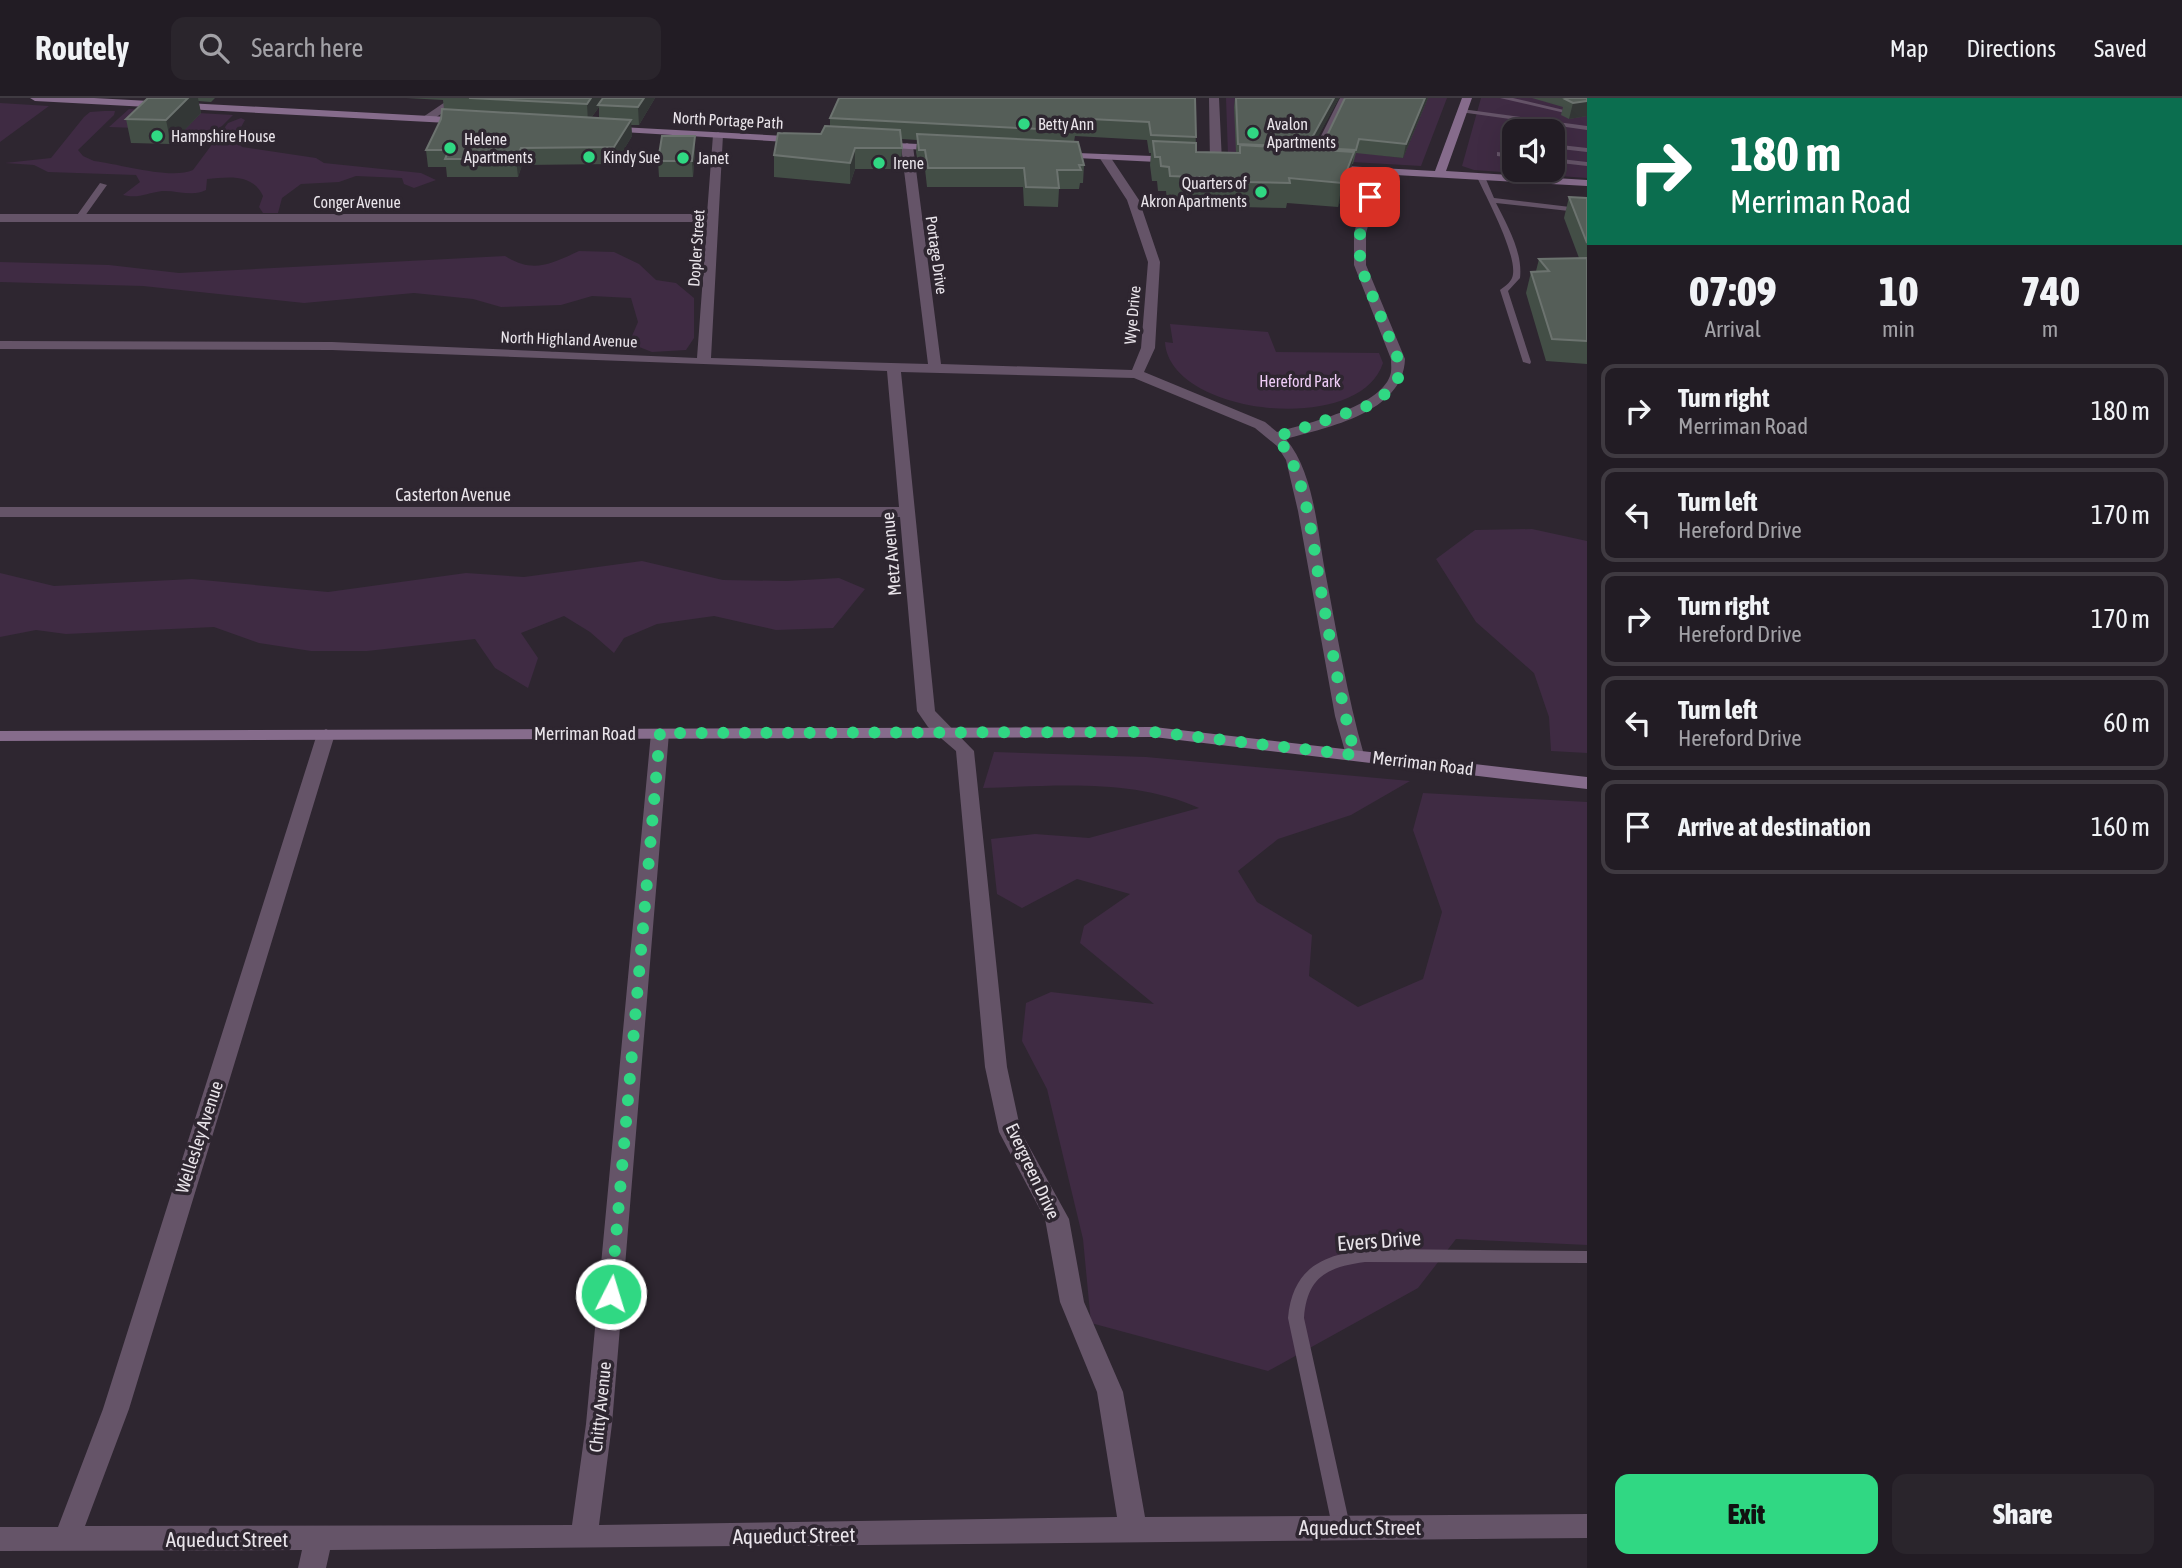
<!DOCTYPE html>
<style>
body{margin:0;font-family:"Asap Condensed",sans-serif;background:#2a252c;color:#f1f3f6;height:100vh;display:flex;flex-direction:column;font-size:26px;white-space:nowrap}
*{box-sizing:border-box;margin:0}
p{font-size:23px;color:#a2a1a6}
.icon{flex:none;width:38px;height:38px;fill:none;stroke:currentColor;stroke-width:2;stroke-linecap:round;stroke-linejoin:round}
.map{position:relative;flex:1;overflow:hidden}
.panel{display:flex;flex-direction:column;background:#221c24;width:595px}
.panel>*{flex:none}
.guide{background:#0b6e4f;color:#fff;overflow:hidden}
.controls{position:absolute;left:1502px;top:21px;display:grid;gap:14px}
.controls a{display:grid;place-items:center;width:63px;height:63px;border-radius:14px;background:#221c24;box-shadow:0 7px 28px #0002,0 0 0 2px #3f3a41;font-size:35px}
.pin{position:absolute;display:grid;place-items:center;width:60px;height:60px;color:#fff;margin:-30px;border-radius:14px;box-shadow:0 4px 10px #0006}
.me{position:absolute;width:77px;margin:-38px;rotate:5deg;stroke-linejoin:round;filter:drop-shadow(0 0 5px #0008)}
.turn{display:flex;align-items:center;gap:24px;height:147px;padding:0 28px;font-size:32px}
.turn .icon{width:91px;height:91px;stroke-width:2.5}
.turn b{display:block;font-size:49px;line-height:60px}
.eta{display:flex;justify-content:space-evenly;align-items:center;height:119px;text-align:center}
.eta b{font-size:42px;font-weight:800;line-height:49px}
.primary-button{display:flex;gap:14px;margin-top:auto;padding:14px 28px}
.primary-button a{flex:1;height:80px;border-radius:14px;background:#30d883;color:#111;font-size:28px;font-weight:800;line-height:80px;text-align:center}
.primary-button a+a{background:#2a252c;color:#f1f3f6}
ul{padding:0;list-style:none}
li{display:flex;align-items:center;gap:21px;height:94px;margin:0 14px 10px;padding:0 14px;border:4px solid #3f3a41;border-radius:14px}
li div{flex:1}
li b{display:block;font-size:26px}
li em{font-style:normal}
header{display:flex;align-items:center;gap:42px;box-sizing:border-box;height:98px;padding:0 35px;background:#221c24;border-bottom:2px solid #3f3a41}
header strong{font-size:33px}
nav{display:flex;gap:38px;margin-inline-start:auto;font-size:24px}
.search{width:490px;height:63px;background:#2a252c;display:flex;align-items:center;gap:18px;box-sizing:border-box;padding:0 24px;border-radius:14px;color:#a2a1a6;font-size:26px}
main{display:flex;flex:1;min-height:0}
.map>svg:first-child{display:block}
.green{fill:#3f2b43;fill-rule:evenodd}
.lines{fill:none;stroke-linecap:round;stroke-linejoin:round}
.service{fill:#655468;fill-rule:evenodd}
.minor{fill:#655468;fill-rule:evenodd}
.secondary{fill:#866c8c;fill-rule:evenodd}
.wall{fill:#434e46;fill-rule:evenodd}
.shaded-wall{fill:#333736}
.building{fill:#555e58;stroke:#6c736f;stroke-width:2}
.route{stroke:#30d883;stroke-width:12;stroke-dasharray:0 21.6}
.poi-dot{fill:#30d883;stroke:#2e2630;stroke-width:2.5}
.labels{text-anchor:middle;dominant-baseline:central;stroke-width:7;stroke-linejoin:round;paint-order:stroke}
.far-street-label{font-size:16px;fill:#e9e4ea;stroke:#2e2630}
.far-poi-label{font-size:16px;fill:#e9e4ea;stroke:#2e2630;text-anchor:start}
.far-park-label{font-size:16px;fill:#eeccf6;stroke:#2e2630}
.street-label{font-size:18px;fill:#e9e4ea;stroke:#2e2630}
.near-street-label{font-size:21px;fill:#e9e4ea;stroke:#2e2630}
</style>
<header>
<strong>Routely</strong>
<div class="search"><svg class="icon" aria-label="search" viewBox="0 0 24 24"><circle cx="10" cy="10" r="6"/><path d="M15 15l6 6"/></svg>Search here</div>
<nav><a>Map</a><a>Directions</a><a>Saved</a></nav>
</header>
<main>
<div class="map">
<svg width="1587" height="1470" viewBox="0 0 1587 1470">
<rect width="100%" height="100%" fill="#2e2630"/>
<path class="green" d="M1226,0H1242L1288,51L1228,57Z
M1377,0H1447L1421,68L1317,62L1323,50L1403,60L1409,45Z
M1481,0H1587V80L1474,72L1462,68ZM1514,33H1552V72H1514Z
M0,5L49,8L0,44Z
M129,11L233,17L217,33L109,29Z
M104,13H115L114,17L78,52L83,58L94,63C120,66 171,82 193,72L228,25L241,20L245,22L235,40L242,49L316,60L324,65L421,75L436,82L414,90L404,86L402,80L356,78L339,84L301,86L282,100L278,115H263L259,109L263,98C252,75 229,79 207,81L206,92C193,99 176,92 162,93C147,95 138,101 123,97L140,84L136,77L48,74L34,67L5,65L51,60L84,19L90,14Z
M579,153L614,154L639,166L656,182L676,185L694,200V240L686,252L652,254L629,245L638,224L631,200L592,198L561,207L501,209L473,201L414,195L304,205L143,188L0,184V164L109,167L179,175L505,158C533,176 551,166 579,153Z
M1170,226L1268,234L1276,254L1379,255L1383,265C1359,339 1169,317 1165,244L1173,245Z
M1532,431L1587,443V655L1551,653L1549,619L1534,575L1476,524L1436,461L1475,432Z
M642,463L723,482L787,483L839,480L865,491L833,530L776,532L714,518L657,526L624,540L614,555L590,534L564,518L521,535L538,560L528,590L495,570L475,541L367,553H311L259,545L214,529L66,536L36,532L0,539V475L54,488L192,481L328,494L466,475L524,479Z
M994,654L1146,659L1410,683L1351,717L1278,741L1238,773L1257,804L1312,837L1309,878L1358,909L1423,881L1442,814L1413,732L1423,695L1587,704V1147L1456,1141L1418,1190L1268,1273L1091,1225L1083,1141L1047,991L1022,943L1026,905L1051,894L1154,906L1080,845L1084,828L1130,796L1077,781L1022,810L997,796L991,741L1035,736L1089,740L1199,710C1132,680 1055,688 983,690Z"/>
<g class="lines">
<path class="service" d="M1340,0H1346L1315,66L1308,68L1307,66Z
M1500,0H1513L1568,13L1565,15Z
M1462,11L1587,28V32L1460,14L1459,13Z
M1514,41V45L1508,43L1509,42Z
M1552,46L1587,50V54L1552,50Z
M1497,54L1514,56V60L1497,58Z
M1552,60L1587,64V68L1552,64Z
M1478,77L1485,79L1494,100L1587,111V115L1496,105C1507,127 1523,154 1520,180L1508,193L1531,264L1530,266L1523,264L1500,192C1504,189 1510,185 1512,180C1520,161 1486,99 1477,79Z
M100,85L107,87L82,122H76L75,120Z
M1380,1151L1587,1153V1165L1365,1164C1327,1169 1307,1179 1304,1220L1350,1428L1347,1433L1341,1436L1335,1433L1332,1428L1288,1220C1293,1164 1331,1154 1380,1151Z"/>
<path class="minor" d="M451,0H463L431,23H423V19Z
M1209,0H1219L1222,64L1216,67L1210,64Z
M718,34L723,37L711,260L928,266L901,48L907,45L913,48L941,266L1132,272L1141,250L1148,164L1127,102L1099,59L1105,56L1109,57L1139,102L1160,164L1155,250L1144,274L1265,324L1277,334C1306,326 1379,309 1390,278C1392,273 1391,266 1391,261L1354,167V135L1372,73L1378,70L1384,73L1366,135V167L1405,261C1403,315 1328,329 1286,341C1314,375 1317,431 1325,473C1337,535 1347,597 1364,657L1361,661L1355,662L1346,657L1335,618L1298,413L1286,362L1277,348L1255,330L1134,280L901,274L935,613L974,653L1007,969L1021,1034L1069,1121L1084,1204L1123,1294L1145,1419L1587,1416V1440L330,1452L326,1470H298L302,1452L0,1453V1429H58L103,1311L317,636L326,631L335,636L129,1311L85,1428L572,1427L586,1326L651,635L660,630L669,635L612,1326L599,1427L1117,1419L1097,1294L1060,1204L1045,1121L999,1034L985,969L956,653L928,629L917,613L900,419H0V409H899L887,273L332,252L0,251V243L332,244L697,260L707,124H0V116H707L713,37Z"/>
<path class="secondary" d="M30,0H94L467,20L472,23L467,26L35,3Z
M1462,0H1472L1446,73L1587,82V88L1326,73L1320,70L1326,67L1435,73Z
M602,28L803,39L808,42L803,45L606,33L601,30Z
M871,44L943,47L949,50L943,53L875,49L871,48Z
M1053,54L1177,59L1183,62L1177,65L1057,59L1051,56Z
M1154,629L1587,679V691L1154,639L0,643V633Z"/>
</g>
<path class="wall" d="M148,0H215L211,4L198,3L201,15L171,46L131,45L126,21Z
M406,0H655L639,27H631L632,38L615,66L522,67L518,79H447L446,69H428L426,52L441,21L444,12L443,2ZM599,9V20H591Z
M1195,0L1196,54L1236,55L1234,9L1235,0H1339L1311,51L1320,52L1345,0H1428L1403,60L1356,55L1353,66H1352L1350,78L1338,109L1287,105L1286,110L1241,109V106L1167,103L1166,93H1158L1157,83H1152L1150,67L1151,55H1149L1147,42L1075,38L1074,44L1084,67L1083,85H1080L1079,91H1059L1058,109L1024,108L1023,89H927L925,71H919L916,54L917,42L901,41L902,50L901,71H855L850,86L774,79V57L821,36L830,28V20Z
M1532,0H1587V18L1569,21L1561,17L1563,9Z
M695,38V54L693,79H659L658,63Z
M1569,99L1587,100V266L1546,263L1526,195L1531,174L1536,173L1539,161L1579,160L1564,120Z"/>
<path class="shaded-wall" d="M188,0H198L201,15L171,46L166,22Z
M591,0H605L598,7L599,9L588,24L587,6Z
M644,0H655L639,27L638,9Z
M1334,0H1339L1305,63L1307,49Z
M1425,0H1428L1403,60L1406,46Z
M1587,3V18L1569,21L1573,5Z
M631,22L632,38L615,66L614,49Z
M695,38V54L693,79L692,63Z
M521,50L522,67L518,79L516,61Z
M855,50V71L850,86V65Z
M1354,54L1350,78L1338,109L1342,85Z"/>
<path class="building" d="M148,0H188L166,22L126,21Z
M469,0H591L587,6Z
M603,0H644L638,9L598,7Z
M839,0H1195L1196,39L1151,37L1149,24L1071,20L1075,33L830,20Z
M1236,0H1334L1307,49L1238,46Z
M1345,0H1425L1406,46L1359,41L1356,52L1321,50Z
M1569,0H1587V3L1573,5L1565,1Z
M442,11L631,22L614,49L521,50L516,61H445L449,52H426L441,21Z
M825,28L900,32L902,50H855L850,65L774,57L778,35L821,36Z
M917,36L1078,44L1084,67H1079L1081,72H1057L1059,90L1026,89L1024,70H928L925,52H919Z
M662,38H695L692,63H658Z
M1153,43L1196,45V54L1240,55V47L1354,54L1342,85L1289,80L1290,85L1245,84L1244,81L1170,78L1169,69L1161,68L1160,59H1155Z
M1569,99L1587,100V145Z
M1587,160V243L1552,241L1531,174L1549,173L1539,161Z"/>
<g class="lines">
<path class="route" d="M611,1196L660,635L1154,634L1355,657C1341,604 1332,551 1322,498C1313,453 1308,373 1276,339L1367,308L1384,297L1398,281V261L1360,167V135L1370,99"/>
</g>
<g class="poi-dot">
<circle cx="1024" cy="26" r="7"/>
<circle cx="1253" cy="35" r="7"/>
<circle cx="157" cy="38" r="7"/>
<circle cx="450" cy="50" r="7"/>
<circle cx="589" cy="59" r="7"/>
<circle cx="683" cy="60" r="7"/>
<circle cx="879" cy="65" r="7"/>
<circle cx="1261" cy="94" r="7"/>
</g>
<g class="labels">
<g class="far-street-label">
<text transform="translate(728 22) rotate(3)">North Portage Path</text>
<text x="357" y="104">Conger Avenue</text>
<text transform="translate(696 150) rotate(-86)">Dopler Street</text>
<text transform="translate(937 157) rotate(82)">Portage Drive</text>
<text transform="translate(1132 217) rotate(-85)">Wye Drive</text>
<text transform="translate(569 241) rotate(2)">North Highland Avenue</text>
</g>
<g class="far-poi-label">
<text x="1038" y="26">Betty Ann</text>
<text x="1267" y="26">Avalon<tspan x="1267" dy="18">Apartments</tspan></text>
<text x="171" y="38">Hampshire House</text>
<text x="464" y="41">Helene<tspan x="464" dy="18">Apartments</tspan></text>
<text x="603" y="59">Kindy Sue</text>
<text x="697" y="60">Janet</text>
<text x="893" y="65">Irene</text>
<text x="1247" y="85" text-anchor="end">Quarters of<tspan x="1247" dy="18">Akron Apartments</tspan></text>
</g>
<g class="far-park-label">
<text x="1300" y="283">Hereford Park</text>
</g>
<g class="street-label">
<text x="453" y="396">Casterton Avenue</text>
<text transform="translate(891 456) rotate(-95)">Metz Avenue</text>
<text x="585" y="635">Merriman Road</text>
<text transform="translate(1423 665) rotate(7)">Merriman Road</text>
<text transform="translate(199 1039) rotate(-72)">Wellesley Avenue</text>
<text transform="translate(1033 1073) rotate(65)">Evergreen Drive</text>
<text transform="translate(600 1309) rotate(-84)">Chitty Avenue</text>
</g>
<g class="near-street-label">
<text transform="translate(1379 1142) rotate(-4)">Evers Drive</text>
<text x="1360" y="1429">Aqueduct Street</text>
<text transform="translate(794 1437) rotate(-1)">Aqueduct Street</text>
<text x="227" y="1441">Aqueduct Street</text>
</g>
</g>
</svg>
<div class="controls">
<a><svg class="icon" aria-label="sound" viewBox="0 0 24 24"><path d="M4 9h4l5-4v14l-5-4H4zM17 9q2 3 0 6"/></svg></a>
</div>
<div class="pin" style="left:1370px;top:99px;background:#d93025"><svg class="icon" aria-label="arrive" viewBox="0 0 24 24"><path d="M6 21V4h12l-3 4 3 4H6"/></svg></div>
<svg class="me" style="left:611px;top:1196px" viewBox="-20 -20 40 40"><circle r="17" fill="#30d883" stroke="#fff" stroke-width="3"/><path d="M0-11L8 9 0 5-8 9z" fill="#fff"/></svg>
</div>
<section class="panel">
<div class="guide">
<div class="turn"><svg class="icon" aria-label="right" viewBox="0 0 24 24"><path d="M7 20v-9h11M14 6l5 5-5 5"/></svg><div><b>180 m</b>Merriman Road</div></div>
</div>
<div class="eta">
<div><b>07:09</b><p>Arrival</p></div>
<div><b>10</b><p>min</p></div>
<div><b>740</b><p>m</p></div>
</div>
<ul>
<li><svg class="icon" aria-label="right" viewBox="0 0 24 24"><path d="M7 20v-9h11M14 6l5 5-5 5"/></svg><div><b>Turn right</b><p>Merriman Road</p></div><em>180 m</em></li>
<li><svg class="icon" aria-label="left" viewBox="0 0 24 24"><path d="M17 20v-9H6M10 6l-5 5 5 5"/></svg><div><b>Turn left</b><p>Hereford Drive</p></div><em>170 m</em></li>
<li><svg class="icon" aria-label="right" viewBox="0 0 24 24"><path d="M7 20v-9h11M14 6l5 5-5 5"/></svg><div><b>Turn right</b><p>Hereford Drive</p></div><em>170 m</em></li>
<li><svg class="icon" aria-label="left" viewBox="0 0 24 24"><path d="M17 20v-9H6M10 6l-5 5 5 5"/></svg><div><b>Turn left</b><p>Hereford Drive</p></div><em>60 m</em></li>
<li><svg class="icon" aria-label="arrive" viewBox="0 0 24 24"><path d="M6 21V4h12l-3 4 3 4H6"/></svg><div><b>Arrive at destination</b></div><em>160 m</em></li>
</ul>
<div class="primary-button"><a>Exit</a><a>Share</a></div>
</section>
</main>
